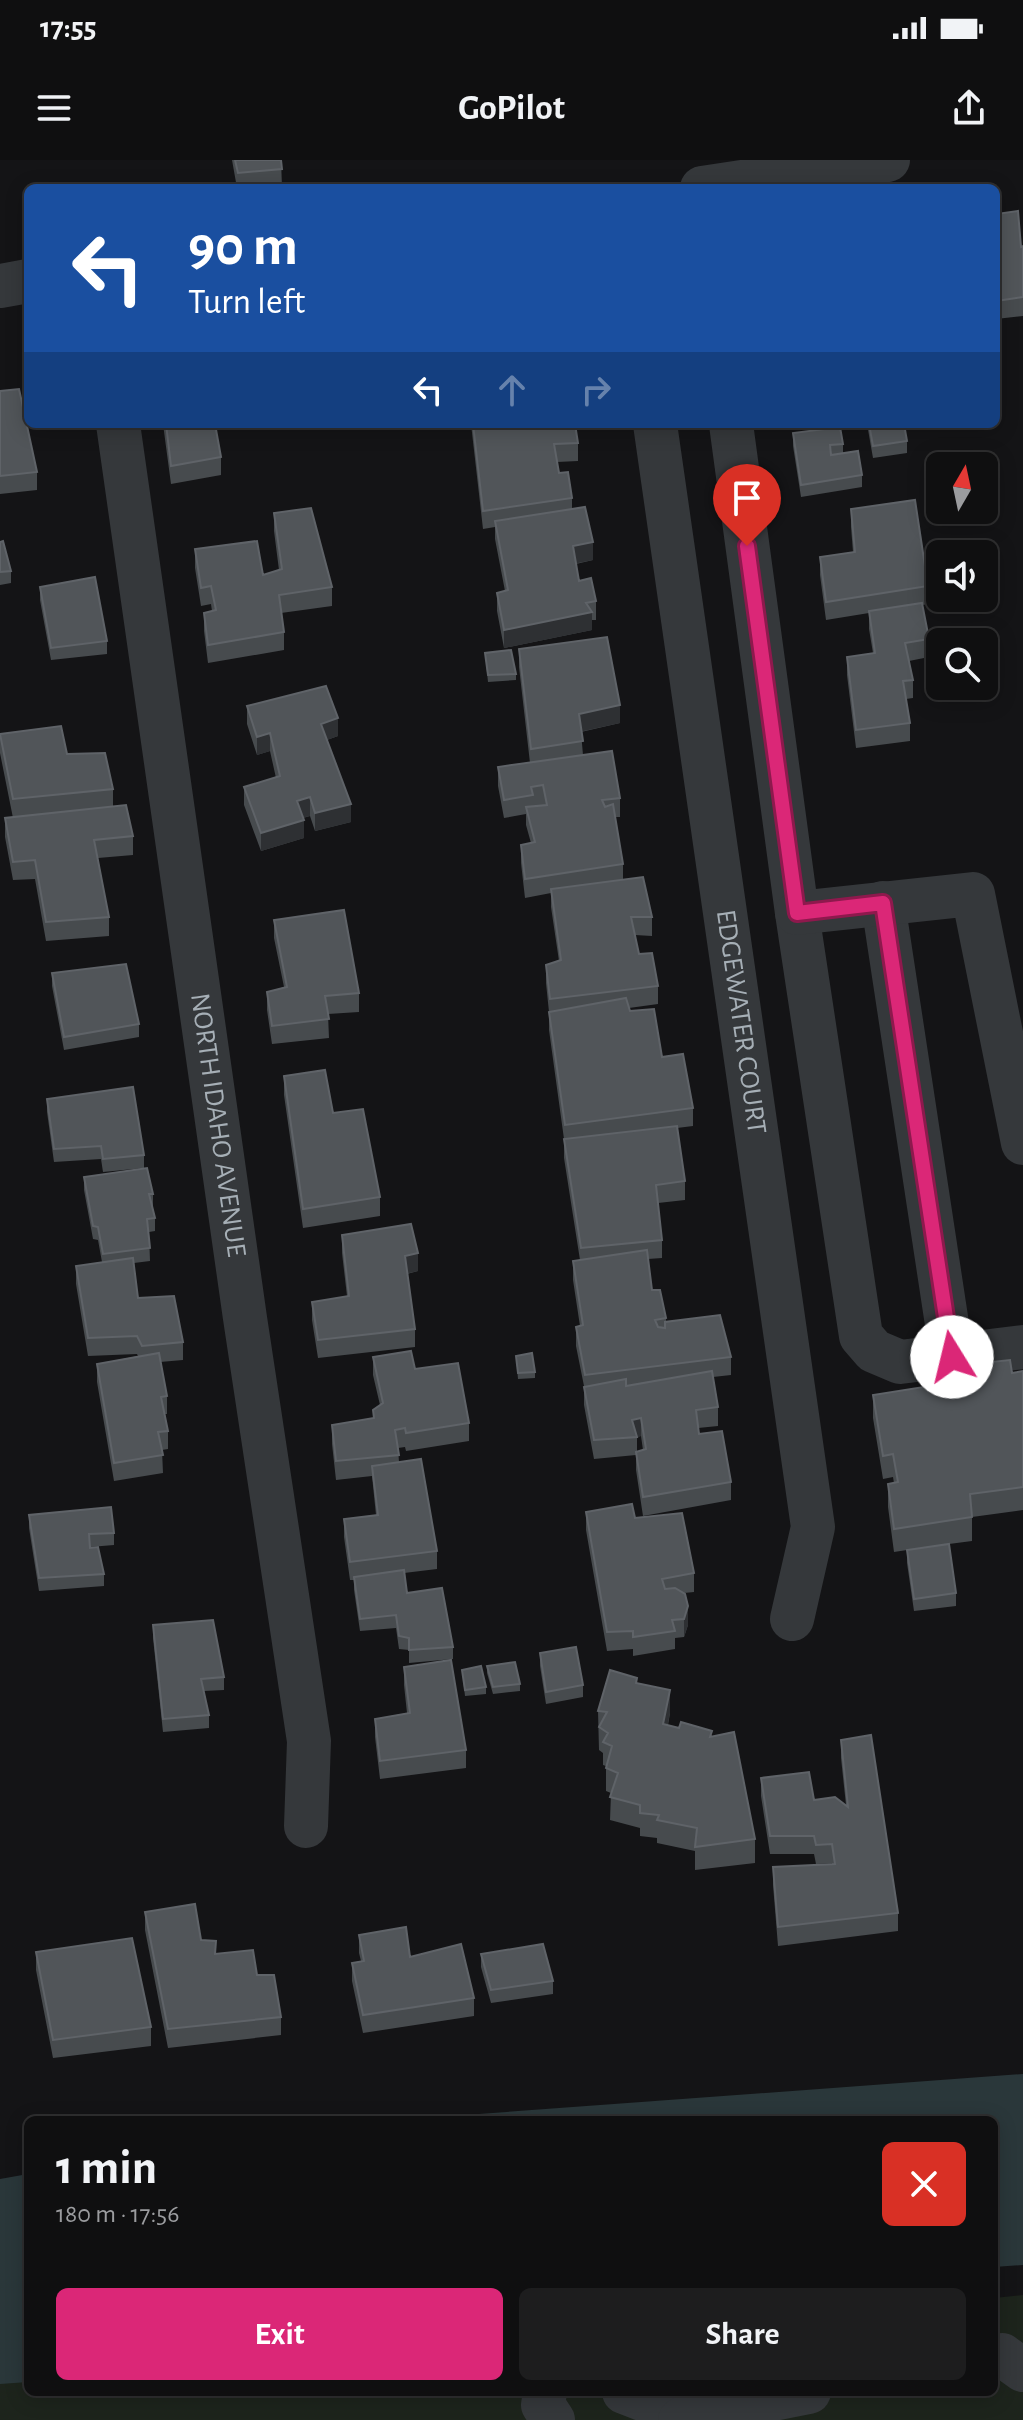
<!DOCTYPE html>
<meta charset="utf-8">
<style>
body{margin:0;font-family:"Alegreya Sans",sans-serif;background:#1d1d1e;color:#f1f3f6;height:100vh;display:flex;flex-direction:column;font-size:30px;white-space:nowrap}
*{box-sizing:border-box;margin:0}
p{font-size:26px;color:#9b9c9f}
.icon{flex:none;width:44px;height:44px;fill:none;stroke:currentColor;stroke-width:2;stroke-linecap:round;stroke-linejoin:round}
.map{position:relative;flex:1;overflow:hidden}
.drawer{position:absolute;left:24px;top:1956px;width:974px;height:280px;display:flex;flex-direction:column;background:#0f0f10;border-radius:12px;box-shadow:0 4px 20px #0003,0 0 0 2px #2f2f30}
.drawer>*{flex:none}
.top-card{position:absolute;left:24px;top:24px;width:976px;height:244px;border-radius:12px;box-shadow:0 4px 20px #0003,0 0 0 2px #2f2f30;background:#1a4fa0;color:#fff;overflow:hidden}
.needle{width:52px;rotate:9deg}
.fabs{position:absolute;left:926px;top:292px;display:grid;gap:16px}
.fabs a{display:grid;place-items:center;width:72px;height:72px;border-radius:12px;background:#0f0f10;box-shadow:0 4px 20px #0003,0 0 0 2px #2f2f30;font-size:40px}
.pin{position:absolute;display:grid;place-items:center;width:68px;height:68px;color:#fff;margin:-82px -34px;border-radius:50% 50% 50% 0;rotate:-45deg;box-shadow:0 0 8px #0007}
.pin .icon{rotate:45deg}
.me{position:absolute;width:88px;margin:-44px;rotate:351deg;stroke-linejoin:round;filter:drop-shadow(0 0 6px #0008)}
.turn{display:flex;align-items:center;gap:28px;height:168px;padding:0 32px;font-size:36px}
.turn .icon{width:104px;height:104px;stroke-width:2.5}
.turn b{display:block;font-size:56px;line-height:68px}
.lanes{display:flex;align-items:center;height:76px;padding:0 32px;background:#0003;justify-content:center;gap:40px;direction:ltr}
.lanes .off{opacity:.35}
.round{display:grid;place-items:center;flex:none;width:84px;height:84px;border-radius:12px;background:#1d1d1e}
.headline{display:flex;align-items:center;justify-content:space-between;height:136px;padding:0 32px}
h1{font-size:48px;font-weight:700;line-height:60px}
.action{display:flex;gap:16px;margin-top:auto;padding:16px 32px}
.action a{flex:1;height:92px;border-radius:12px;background:#db2777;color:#fff;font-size:32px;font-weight:700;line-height:92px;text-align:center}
.action a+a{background:#1d1d1e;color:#f1f3f6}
.status{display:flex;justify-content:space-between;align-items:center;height:56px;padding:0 40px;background:#0f0f10;direction:ltr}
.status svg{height:22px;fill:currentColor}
header{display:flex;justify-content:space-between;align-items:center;height:104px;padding:0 32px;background:#0f0f10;font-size:36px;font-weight:700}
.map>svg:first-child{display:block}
.green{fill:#1d241c}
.water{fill:#2a373a}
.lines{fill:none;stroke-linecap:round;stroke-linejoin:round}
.minor{stroke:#35383b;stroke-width:44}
.wall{fill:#474b4e;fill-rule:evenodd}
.shaded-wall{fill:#2e3033}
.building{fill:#515559;stroke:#5f6368;stroke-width:2}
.route-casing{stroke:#8e194d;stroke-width:20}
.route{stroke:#db2777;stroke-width:14}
.labels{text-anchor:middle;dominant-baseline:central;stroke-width:7;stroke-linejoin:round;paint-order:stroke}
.street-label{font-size:28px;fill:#a6afb6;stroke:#0f0f11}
</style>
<div class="status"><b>17:55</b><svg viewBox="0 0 49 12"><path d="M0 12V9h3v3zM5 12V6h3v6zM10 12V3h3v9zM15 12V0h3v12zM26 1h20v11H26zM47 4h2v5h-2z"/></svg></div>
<header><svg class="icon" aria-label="menu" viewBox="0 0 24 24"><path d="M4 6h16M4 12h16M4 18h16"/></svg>GoPilot<svg class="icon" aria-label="share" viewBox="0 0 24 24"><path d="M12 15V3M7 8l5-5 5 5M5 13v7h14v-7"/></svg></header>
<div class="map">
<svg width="1023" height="2260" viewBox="0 0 1023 2260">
<rect width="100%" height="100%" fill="#141416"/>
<path class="green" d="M1023,2135V2260H0V2222L28,2220V2232H994V2138Z"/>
<path class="water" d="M1023,1914V2105L994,2107V1960H396Z
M28,2014V2222L0,2224V2019Z"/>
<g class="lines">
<g class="minor">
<path d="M702,28L888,0"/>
<path d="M0,126L28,121"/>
<path id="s1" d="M118,264L245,1158L309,1581L306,1666"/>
<path id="s2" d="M655,264L813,1367L792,1459"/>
<path d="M731,264L797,753L861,1176L874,1191L900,1202L1023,1187"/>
<path d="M883,743L952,1197"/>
<path d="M797,753L973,734L1023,983"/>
<path d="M994,2196L1002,2195L1023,2210"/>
<path d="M545,2232L543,2245L553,2260"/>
<path d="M624,2232L686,2256"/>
<path d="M680,2260L686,2256L809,2232"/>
</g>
</g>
<path class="wall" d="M232,0H281L282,27L237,28Z
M996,54L1021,87L1023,86V156L996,159Z
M0,231L37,312V330L0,334Z
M163,264H215L221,297V315L171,324Z
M280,264H308L280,267Z
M471,264H575L578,283V301L557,302L559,313L572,338V349L593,400L576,404L579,421L596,441V460H592V470L504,488L497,451V433L505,431L495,379V367L483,369Z
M867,264H904L907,281V293L873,298Z
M793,273L843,284V293L862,315V327L801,337L793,286Z
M851,349L928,426V444L922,445L929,479V497L909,501L913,520V538L906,539L910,563V581L856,588L847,515V497L873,493L869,469V453L826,460L820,415V397L853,392L851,367Z
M274,353L332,427V446L281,453L284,472V490L208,503L204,471V453L212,451L211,444L201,446L195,408V389L263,415L279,410L274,371Z
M0,382L11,411V423L0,425Z
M40,427L107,481V494L51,500L40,440Z
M519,489L620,563L581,572L583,595L620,638V657H615L623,704V719L652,757V776L635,775L639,794L658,826V844L629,848L630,851L662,897L693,948V966L677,968L685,1021V1040L658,1043L662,1080V1098L648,1099L652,1130L666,1158V1162L731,1197V1215L713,1217L718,1247V1266L698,1268L699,1274L731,1322V1340L643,1356L636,1310V1295L594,1299L584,1245V1226L576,1186V1167L580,1166L573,1120V1101L580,1100L564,998V979L549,870V852L546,823V805L559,801L551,747V733L525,738L521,703V685L531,683L526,665V654L504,658L498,626V607L530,603L519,507ZM641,1276L643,1290L637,1292V1277Z
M485,493L516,514V520L488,522Z
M247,546L338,576L327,580L351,662L315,671L310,656L303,658L304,678L261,691L244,645V627L276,618L270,591L257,595L247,564Z
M0,574L67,594L113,629V646L133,676V695L98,698L109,757V776L46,781L35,719L13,720L5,677V658H13L0,593Z
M274,760L359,833V852L328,854L329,878L272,884L267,850V832L284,827L274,778Z
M52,813L139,864V877L64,890L52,826Z
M284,916L333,953L380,1037V1056L303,1068L284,935Z
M47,939L144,995V1008L103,1012L101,999L54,1002L47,952Z
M84,1017L153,1034V1047H152L155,1058V1071L149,1072L150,1101L134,1103L138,1138L183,1182V1200L160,1202L167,1236V1254H165L168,1271V1289L162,1290L163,1313L114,1321L97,1222V1204L138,1196L137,1194L88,1196L76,1124V1106L102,1102L98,1080L93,1079L84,1030Z
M342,1075L418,1111L407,1114L415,1169V1187L318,1198L312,1160V1142L347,1136L342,1093Z
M516,1196L535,1212V1218L518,1219Z
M373,1197L415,1209L469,1263V1281L406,1291L405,1287L398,1288L399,1302L437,1391V1409L404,1413L407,1433L453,1487V1499L409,1503V1490L399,1489L396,1468L360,1471L354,1430V1420H350L344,1377V1359L376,1355L372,1316L336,1320L332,1284V1265L373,1258L380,1245L373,1215Z
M950,1200L992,1202L1012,1213L1023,1211V1350L972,1357V1381L949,1384L956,1433V1446L914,1451L907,1403V1390L894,1392L888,1347V1324L894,1323L893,1317L883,1319L873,1258V1235L942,1224V1212L950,1210Z
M586,1352L635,1358L694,1413V1432L684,1433L688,1465L684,1477L675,1478V1489L633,1496V1489L607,1491L586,1370Z
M29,1355L114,1373V1385L90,1387L104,1414V1426L39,1431L29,1368Z
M153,1465L224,1517V1530L204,1531L209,1555V1568L163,1572L153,1478Z
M540,1493L583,1525V1537L546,1544L540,1506Z
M487,1506L520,1524V1531L493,1534L487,1513Z
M404,1507L466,1590V1608L380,1619L375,1577V1559L407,1553L404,1525Z
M462,1510L486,1527V1534L465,1536Z
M637,1524L670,1553L668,1565L712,1576L755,1679V1703L695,1710V1691L657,1683V1678L640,1676V1668L610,1660L611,1633L606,1631V1606L603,1605V1593L599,1590L598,1551Z
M841,1580L898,1753V1771L778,1786L773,1725V1707L832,1704V1703L816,1704L814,1694H770L761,1636V1618L814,1640L846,1645L841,1598Z
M145,1752L201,1780L215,1794L257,1815L281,1857V1875L168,1888L145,1770Z
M359,1775L410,1797L474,1838V1856L363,1873L352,1821V1803L361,1801L359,1793Z
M36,1792L151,1867V1886L53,1898L36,1810Z
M481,1794L553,1821V1834L491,1843L481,1807Z"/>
<path class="shaded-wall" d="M593,382V400L573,404V386Z
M592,452V470L504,488V470Z
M620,545V563L579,572V554Z
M338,558V576L321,582V564Z
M270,573V591L257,595V577Z
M310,637V656L297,659V641Z
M351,644V662L315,671V653Z
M304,660V678L261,691V673Z
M418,1093V1111L405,1114V1096Z
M641,1258V1276L637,1277L632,1260Z
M688,1446V1465L684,1477V1459Z
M670,1530V1553L663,1587V1564Z"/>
<path class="building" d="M235,0H281L282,9L238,13Z
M1018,51L1021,87L1023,86V137L996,141V54Z
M19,229L37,312L0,316V231Z
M166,264H215L221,297L171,306Z
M473,264H575L578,283L554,284L559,313L568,312L572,338L483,351Z
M869,264H904L907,281L873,286Z
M840,267L843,284L830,285L831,295L858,291L862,315L801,325L793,273Z
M915,340L928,426L826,442L820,397L855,392L851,349Z
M585,347L593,382L573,386L579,421L591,418L596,441L586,443L592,452L504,470L497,433L508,430L495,361Z
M311,348L332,427L279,435L284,472L208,485L204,453L216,450L211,426L201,428L195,389L257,381L263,415L282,409L274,353Z
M3,381L11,411L0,412V382Z
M95,417L107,481L51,488L40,427Z
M922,443L929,479L905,483L913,520L903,521L910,563L856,570L847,497L875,493L869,451Z
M607,477L620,545L579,554L583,581L531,589L519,489Z
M511,490L516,514L488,515L485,493Z
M326,526L338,558L321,564L351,644L315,653L310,637L297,641L304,660L261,673L244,627L280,616L270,573L257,577L247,546Z
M61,566L67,594L105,593L113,629L13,639L0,574Z
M612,591L620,638L602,640L605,647L613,644L623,704L525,719L521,685L535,682L526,647L547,645L543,625L531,627L533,635L504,640L498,607Z
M126,645L133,676L94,680L109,757L46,762L35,700L13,702L5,658Z
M643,717L652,757H631L639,794L652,793L658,826L550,839L546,805L561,800L551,729Z
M344,750L359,833L325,836L329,859L272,866L267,832L287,827L274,760Z
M126,804L139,864L64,877L52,813Z
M626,838L630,851L654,849L662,897L683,894L693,948L565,965L549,852Z
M325,910L333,953L363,949L380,1037L303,1049L284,916Z
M133,927L144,995L103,999L101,986L54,989L47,939Z
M677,966L685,1021L656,1025L662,1080L581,1088L564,979Z
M147,1008L153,1034H149L155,1058L147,1059L150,1088L103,1094L98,1067L93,1066L84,1017Z
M411,1064L418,1093L405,1096L415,1169L318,1180L312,1142L349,1136L342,1075Z
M647,1090L652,1130H660L666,1158L655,1160L658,1167L665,1168V1162L720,1155L731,1197L585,1215L576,1167L583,1165L573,1101Z
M133,1098L138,1138L174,1136L183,1182L142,1186L137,1176L88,1178L76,1106Z
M411,1191L415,1209L458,1203L469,1263L406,1273L405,1268L395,1270L399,1295L336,1301L332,1265L374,1258L373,1250L383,1243L373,1197Z
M159,1193L167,1236L161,1237L168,1271L158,1272L163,1295L114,1303L97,1204Z
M532,1193L535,1212L518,1213L516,1196Z
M991,1195L992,1202L1010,1200L1012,1213L1023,1211V1327L970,1334L972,1357L894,1369L888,1324L898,1322L893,1294L883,1296L873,1235L943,1224L942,1212L952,1210L950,1200Z
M712,1211L718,1247L696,1250L699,1274L722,1271L731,1322L643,1337L636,1292L646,1289L641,1258L632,1260L637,1277L594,1280L584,1227L626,1219V1226Z
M421,1299L437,1391L350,1402L344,1359L378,1355L372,1306Z
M632,1344L635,1358L682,1353L694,1413L662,1419L665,1429L675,1428L685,1434L688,1446L684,1459L672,1460L675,1471L633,1477V1471L607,1472L586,1352Z
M111,1347L114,1373L89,1374L90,1388L98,1387L104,1414L39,1418L29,1355Z
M949,1384L956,1433L914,1439L907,1390Z
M404,1410L407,1433L442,1428L453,1487L409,1490V1478L399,1476L396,1455L360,1459L354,1417Z
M213,1460L224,1517L201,1519L209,1555L163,1559L153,1465Z
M576,1487L583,1525L546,1532L540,1493Z
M451,1500L466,1590L380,1601L375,1559L410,1553L404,1507Z
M515,1502L520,1524L493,1527L487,1506Z
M481,1506L486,1527L465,1530L462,1510Z
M610,1510L637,1518L636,1523L670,1530L663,1564L679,1568L681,1562L712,1571L710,1577L734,1572L755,1679L695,1687L697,1668L657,1660L659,1655L640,1653V1645L610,1637L618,1613L606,1608L612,1586L603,1582L608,1573L599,1567L607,1552L598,1551Z
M871,1575L898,1753L778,1767L773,1707L835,1704L832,1684L816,1685L814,1676H770L761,1618L809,1612L814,1640L835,1637L848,1647L841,1580Z
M195,1744L201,1780L216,1781L215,1794L253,1790L257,1815H274L281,1857L168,1869L145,1752Z
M406,1767L410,1797L461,1784L474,1838L363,1855L352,1803L364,1801L359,1775Z
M132,1778L151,1867L53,1880L36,1792Z
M543,1784L553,1821L491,1830L481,1794Z"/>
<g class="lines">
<defs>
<path id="route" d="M747,386L797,753L883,743L952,1197"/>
</defs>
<use href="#route" class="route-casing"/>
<use href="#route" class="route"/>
</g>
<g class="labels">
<g class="street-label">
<text stroke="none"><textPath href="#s2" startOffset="604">EDGEWATER COURT</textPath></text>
<text stroke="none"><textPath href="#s1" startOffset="708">NORTH IDAHO AVENUE</textPath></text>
</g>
</g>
</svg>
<div class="fabs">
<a><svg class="needle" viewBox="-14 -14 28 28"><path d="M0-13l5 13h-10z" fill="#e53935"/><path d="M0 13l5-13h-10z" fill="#9b9c9f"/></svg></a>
<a><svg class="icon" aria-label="sound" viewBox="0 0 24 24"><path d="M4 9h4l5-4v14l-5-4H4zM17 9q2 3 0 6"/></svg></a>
<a><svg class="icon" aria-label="search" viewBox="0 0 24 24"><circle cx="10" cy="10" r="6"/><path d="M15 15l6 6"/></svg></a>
</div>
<div class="pin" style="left:747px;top:386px;background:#d93025"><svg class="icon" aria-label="arrive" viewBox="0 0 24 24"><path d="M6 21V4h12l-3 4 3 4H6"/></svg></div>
<svg class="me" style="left:952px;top:1197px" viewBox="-20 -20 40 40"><circle r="19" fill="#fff"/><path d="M0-13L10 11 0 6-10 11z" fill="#db2777"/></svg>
<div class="top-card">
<div class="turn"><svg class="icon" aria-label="left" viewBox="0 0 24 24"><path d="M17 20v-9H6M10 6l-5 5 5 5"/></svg><div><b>90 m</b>Turn left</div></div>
<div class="lanes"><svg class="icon" aria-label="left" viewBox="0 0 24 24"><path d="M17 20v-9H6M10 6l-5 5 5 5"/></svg><svg class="icon off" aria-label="ahead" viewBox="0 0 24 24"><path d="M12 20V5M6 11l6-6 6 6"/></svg><svg class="icon off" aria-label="right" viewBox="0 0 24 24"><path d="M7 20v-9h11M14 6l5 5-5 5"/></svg></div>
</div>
<section class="drawer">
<div class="headline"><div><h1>1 min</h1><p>180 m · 17:56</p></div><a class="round" style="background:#d93025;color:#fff"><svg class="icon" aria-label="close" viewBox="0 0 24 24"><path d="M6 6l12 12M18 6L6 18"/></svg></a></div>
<div class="action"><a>Exit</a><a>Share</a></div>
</section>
</div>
